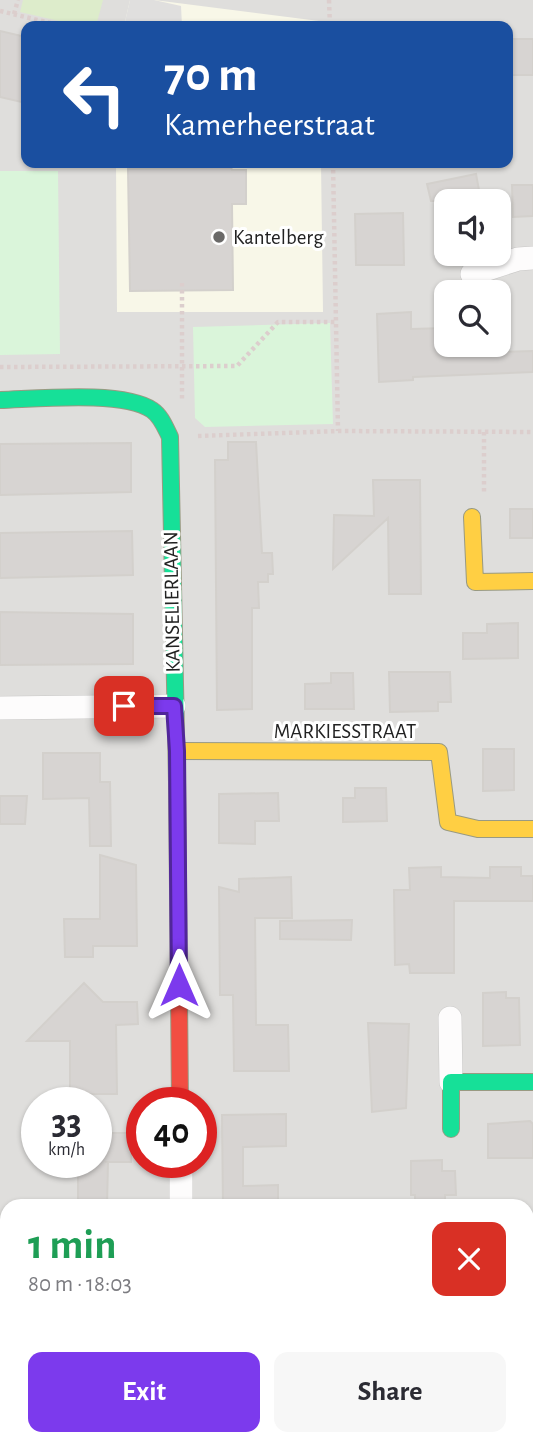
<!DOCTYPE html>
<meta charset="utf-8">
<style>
body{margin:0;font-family:"Alegreya Sans",sans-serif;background:#f7f7f7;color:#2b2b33;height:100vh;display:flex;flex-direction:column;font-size:26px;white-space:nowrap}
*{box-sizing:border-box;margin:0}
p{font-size:23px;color:#7c7c81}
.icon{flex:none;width:38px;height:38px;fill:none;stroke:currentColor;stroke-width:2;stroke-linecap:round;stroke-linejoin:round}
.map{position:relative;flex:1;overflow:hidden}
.drawer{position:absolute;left:0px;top:1199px;width:534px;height:247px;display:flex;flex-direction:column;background:#fff;border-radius:21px 21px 0 0;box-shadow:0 2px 5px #0004}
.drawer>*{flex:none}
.top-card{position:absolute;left:21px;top:21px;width:492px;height:147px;border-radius:14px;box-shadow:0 2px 5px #0004;background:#1a4fa0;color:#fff;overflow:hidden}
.fabs{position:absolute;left:434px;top:189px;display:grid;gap:14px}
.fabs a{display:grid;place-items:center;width:77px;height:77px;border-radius:14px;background:#fff;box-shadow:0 2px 5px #0004;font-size:35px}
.speed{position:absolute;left:21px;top:1087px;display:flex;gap:14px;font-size:35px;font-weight:700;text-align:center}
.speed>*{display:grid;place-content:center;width:91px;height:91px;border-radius:50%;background:#fff;box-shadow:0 2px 5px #0004;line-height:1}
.speed small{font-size:18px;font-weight:400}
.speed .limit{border:10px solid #d22;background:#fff;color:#111}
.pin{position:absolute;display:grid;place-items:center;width:60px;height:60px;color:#fff;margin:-30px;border-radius:14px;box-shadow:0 4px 10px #0006}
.me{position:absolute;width:77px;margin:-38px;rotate:0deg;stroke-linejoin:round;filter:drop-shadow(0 0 5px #0008)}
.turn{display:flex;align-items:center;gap:24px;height:147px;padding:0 28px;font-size:32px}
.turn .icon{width:91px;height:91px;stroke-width:2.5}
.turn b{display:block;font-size:49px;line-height:60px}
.round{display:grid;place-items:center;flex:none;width:74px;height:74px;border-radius:14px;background:#f7f7f7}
.overview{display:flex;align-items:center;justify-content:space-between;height:119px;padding:0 28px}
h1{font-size:42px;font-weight:600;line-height:52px;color:#1e9e55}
.primary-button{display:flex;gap:14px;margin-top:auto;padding:14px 28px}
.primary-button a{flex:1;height:80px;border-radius:14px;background:#7c3aed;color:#fff;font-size:28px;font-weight:600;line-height:80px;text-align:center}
.primary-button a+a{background:#f7f7f7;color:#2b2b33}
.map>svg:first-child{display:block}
.residential{fill:#dfdedc;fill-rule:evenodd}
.education{fill:#f8f7e8}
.grass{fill:#ddeccb}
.park{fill:#daf5da}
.parking{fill:#e0dfde}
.building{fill:#d7d4d2;stroke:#d3d0cc;stroke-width:2}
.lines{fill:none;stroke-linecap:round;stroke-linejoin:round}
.street-casing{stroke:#c9c8c7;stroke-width:24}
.fast-casing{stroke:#999a82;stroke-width:18}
.slow-casing{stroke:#999a82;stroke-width:18}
.jam-casing{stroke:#999a82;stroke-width:18}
.path{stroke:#dccecd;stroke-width:4.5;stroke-dasharray:3.5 3.5;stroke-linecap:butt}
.street{stroke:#fdfcfc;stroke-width:23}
.fast{stroke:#16e098;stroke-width:16}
.slow{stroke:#ffcf43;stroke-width:16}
.jam{stroke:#f24e42;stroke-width:16}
.route-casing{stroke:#51269a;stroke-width:18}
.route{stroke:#7c3aed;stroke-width:12}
.poi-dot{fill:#6a6968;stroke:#fff;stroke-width:2.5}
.labels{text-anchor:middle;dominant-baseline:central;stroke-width:6;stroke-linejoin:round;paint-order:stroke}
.poi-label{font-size:21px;fill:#222;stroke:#fff;text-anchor:start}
.street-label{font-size:21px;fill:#222;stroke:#fff}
</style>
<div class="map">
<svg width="533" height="1445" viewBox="0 0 533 1445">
<rect width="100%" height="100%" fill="#f0eeeb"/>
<path class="residential" d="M0,0H533V1445H0ZM26,26H508V163H26ZM446,201H499V254H446ZM446,292H499V345H446ZM37,1102H96V1162H37ZM142,1102H201V1162H142ZM7,1206H527V1438H7Z"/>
<path class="education" d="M130,0H154L319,21V26H124Z
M116,163H321L323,312H117Z"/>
<path class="grass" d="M23,0H103L96,26H81L20,12Z"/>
<path class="park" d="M0,171H58L60,354L0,355Z
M330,323L333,424L205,427L195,418L193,327Z"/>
<path class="parking" d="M130,0H154L181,6L182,26H124Z"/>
<path class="building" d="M0,31L26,37V103L0,97Z
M508,39H533V75H508Z
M231,167L232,170H246V204H232L233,290L130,291L128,169Z
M476,174L481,201H431L427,184Z
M512,185H533V216L513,217Z
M403,213L404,265H356L355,214Z
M411,312V329L446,328V345H496V352L533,351V372L413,377V380L379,382L377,314Z
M228,442H256L262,553H272L273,574H268V582H258L259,608H252V709L217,710L215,460H228Z
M131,443V492L0,495V444Z
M373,480H420L421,594H389L388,518L333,569L334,515L374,516Z
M510,509H533V538H510Z
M132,531L133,575L0,578V533Z
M0,612L133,614V664L0,665Z
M518,623V658L463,659V633H487V624Z
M389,672H450L451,702H438V711L390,712Z
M331,673H353L354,709H305V684L331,683Z
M483,749H514V790L483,791Z
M43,753H100V782H110L111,846H90L89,798L43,799Z
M355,788H386L387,821L343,822V798H355Z
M278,793L279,821H255V844L219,843V794Z
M0,796H27L25,824H0Z
M100,855L136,865L137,946H93V957H65L64,919H100Z
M441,867V877L490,878V867H521V876H533V901H454V973H410L409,964L395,965L394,890H410L409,868Z
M291,877L292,918H255L256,1025H288L289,1071H234L233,995H220L219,887L239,892V879Z
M352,920L351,940L280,939V921Z
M84,983L103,1002H137L138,1024L116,1025L117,1094H70V1041H27Z
M506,992V998H519L520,1045L483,1046V993Z
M368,1023L409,1024L406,1108L372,1112Z
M286,1114V1146L243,1147V1186L278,1185V1206H223L222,1115Z
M530,1121L533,1124V1158H488V1124Z
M96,1133H131V1162H105H108L107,1206H78V1162H96Z
M442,1160V1171H455L456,1195H445V1206H415V1195H411V1161Z"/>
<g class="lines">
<defs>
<path id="street" d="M472,274L518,259L533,258
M0,708L174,706
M450,1018L451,1082
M181,1162V1206
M527,1426L533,1423
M184,1438V1445
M350,1438L354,1445
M488,1445L501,1438"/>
<path id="fast" d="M0,400C35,399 124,390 152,410C161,416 165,427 170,437L177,782
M451,1129V1082H533"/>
<path id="slow" d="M472,517L475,582L533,581
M177,751L439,752L448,822L478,829H533"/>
<path id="jam" d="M177,782L180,1102"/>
</defs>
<use href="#street" class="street-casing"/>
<use href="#fast" class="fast-casing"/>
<use href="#slow" class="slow-casing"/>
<use href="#jam" class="jam-casing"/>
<path class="path" d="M329,0L330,26
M0,11L63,26
M14,14L18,0
M333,163L338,431
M182,283V400
M0,367L237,366L278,322H337
M484,432V495
M198,436L338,431L533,432"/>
<use href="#street" class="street"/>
<use href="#fast" class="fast"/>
<use href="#slow" class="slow"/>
<use href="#jam" class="jam"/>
</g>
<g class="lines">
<defs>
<path id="route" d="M124,706H174L177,751L179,985"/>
</defs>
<use href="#route" class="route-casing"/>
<use href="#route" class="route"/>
</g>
<circle class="poi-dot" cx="219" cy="237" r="7"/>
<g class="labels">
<g class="poi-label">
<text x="233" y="237">Kantelberg</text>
</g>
<g class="street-label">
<text transform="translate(172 602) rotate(-91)">KANSELIERLAAN</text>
<text x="345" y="731">MARKIESSTRAAT</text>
</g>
</g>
</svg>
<div class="fabs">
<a><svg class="icon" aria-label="sound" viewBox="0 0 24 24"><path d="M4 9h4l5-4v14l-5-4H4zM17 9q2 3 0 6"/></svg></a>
<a><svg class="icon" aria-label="search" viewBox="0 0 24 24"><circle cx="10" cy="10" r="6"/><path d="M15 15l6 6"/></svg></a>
</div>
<div class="speed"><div>33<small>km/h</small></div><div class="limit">40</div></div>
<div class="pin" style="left:124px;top:706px;background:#d93025"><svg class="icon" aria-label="arrive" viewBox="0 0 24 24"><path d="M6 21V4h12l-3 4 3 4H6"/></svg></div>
<svg class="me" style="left:179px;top:985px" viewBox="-20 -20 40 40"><path d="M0-17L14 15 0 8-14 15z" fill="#7c3aed" stroke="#fff" stroke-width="4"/></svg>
<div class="top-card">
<div class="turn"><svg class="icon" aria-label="left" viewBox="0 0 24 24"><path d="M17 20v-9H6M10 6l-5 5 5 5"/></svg><div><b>70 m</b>Kamerheerstraat</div></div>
</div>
<section class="drawer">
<div class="overview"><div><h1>1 min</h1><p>80 m · 18:03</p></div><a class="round" style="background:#d93025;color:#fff"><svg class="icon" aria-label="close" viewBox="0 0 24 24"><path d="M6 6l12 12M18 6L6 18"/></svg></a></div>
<div class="primary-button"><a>Exit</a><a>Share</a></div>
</section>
</div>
